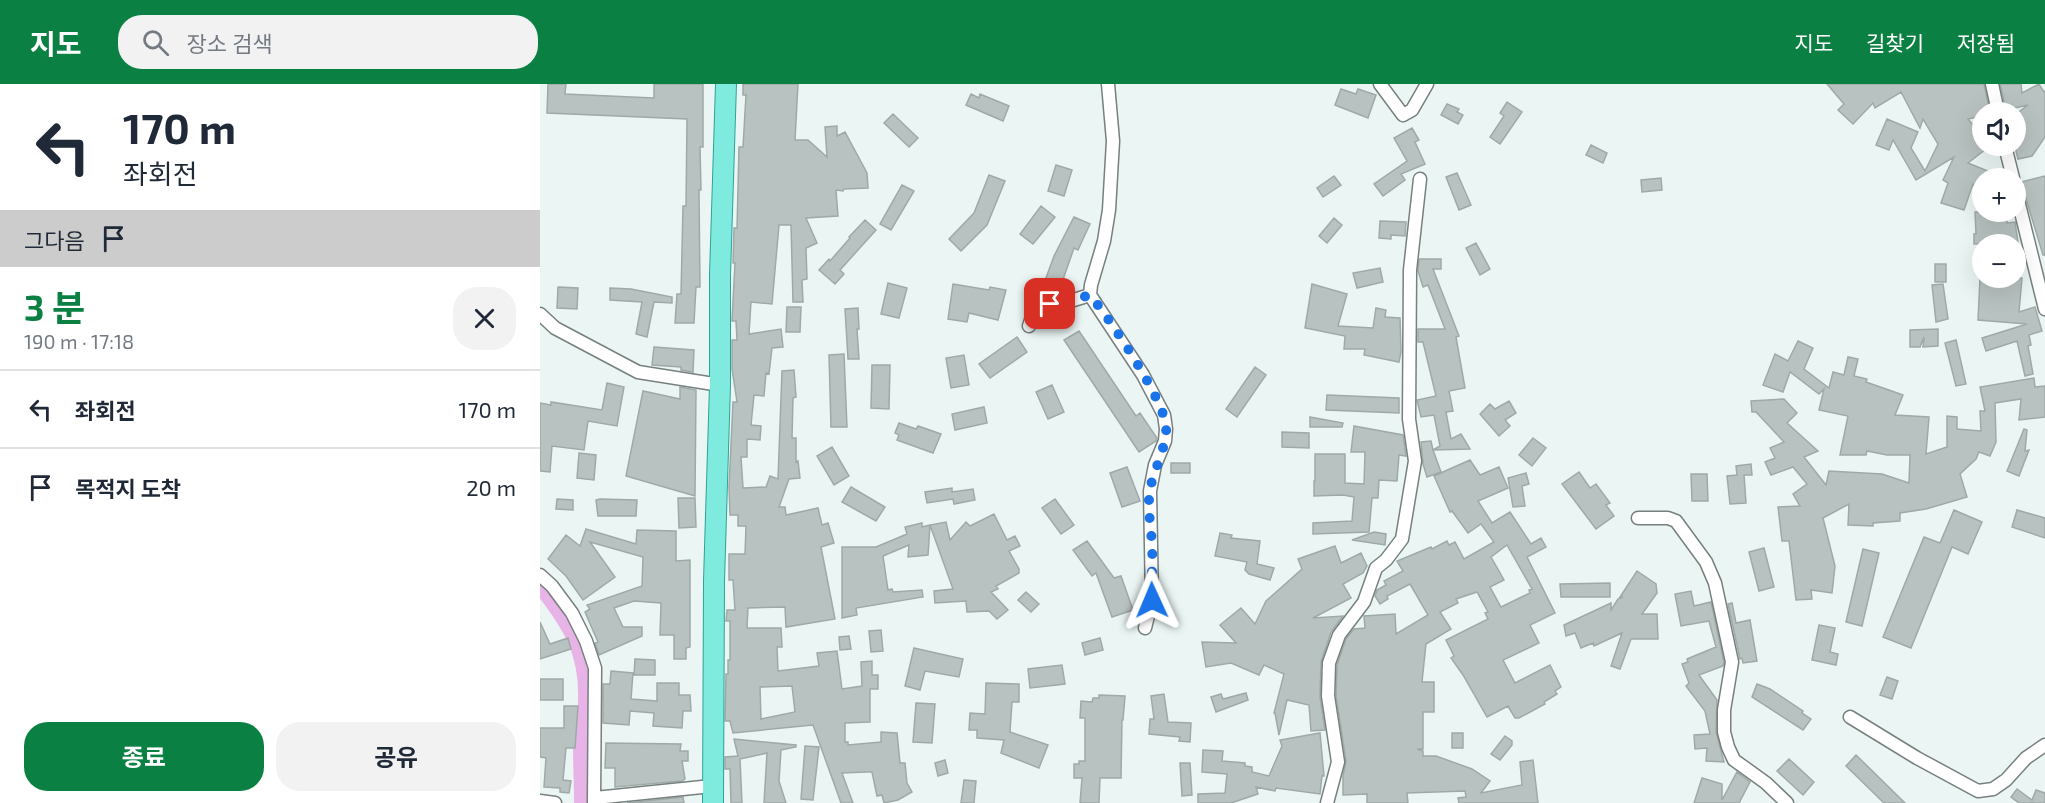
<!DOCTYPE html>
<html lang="ko">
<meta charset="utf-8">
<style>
body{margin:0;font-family:"Exo 2","Noto Sans KR",sans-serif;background:#f2f2f3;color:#1f2937;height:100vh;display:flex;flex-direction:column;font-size:22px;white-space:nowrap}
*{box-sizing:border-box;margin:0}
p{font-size:20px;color:#747a83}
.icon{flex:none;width:33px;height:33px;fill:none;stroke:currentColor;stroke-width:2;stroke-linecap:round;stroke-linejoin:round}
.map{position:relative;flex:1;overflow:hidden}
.details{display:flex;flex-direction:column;background:#fff;width:540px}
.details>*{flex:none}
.guide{background:#fff;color:#1f2937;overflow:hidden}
.buttons{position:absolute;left:1432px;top:18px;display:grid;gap:12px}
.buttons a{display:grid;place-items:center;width:54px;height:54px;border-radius:50%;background:#fff;box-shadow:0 6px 24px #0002;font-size:30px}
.pin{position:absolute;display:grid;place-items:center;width:51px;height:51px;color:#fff;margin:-26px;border-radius:12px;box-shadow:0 3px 9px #0006}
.me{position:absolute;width:66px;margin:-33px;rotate:359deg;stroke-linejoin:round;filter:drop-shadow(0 0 4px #0008)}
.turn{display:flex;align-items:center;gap:21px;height:126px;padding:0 24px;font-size:27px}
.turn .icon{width:78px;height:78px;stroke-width:2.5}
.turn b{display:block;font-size:42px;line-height:51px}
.then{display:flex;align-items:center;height:57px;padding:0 24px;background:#0003;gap:12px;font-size:22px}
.round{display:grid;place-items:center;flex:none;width:63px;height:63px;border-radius:24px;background:#f2f2f3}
.overview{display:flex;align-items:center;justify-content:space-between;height:102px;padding:0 24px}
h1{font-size:36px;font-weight:700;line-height:45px;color:#0b8043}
.button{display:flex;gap:12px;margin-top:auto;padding:12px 24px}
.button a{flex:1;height:69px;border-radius:24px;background:#0b8043;color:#fff;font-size:24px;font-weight:700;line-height:69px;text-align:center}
.button a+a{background:#f2f2f3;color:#1f2937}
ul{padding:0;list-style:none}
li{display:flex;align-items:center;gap:18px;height:78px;padding:0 24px;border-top:2px solid #e0e1e3}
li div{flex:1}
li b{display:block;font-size:22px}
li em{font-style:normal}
header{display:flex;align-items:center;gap:36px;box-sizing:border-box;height:84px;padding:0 30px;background:#0b8043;color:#fff}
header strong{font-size:28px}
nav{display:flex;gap:33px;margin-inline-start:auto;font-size:21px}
.search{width:420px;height:54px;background:#f2f2f3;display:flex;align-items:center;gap:15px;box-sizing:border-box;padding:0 21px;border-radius:24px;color:#747a83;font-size:22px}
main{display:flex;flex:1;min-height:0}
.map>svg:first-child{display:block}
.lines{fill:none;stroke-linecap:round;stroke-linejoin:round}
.canal{stroke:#e8b3e6;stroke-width:14}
.building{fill:#b8c2c0;stroke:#9faaa8;stroke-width:1.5;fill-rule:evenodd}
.street-casing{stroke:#76807e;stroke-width:15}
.primary-casing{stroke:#2ca396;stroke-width:22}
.street{stroke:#fff;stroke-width:12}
.primary{stroke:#7febdf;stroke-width:20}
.route{stroke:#1a73e8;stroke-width:10;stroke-dasharray:0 18}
</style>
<header>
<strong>지도</strong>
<div class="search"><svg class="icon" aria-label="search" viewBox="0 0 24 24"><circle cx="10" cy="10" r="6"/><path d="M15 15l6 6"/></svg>장소 검색</div>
<nav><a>지도</a><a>길찾기</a><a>저장됨</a></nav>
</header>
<main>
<section class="details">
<div class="guide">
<div class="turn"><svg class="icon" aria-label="left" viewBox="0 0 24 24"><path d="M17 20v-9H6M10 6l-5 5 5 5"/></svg><div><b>170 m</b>좌회전</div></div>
<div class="then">그다음<svg class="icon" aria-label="arrive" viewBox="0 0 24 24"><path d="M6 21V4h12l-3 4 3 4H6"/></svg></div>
</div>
<div class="overview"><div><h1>3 분</h1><p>190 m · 17:18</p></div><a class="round"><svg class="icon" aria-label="close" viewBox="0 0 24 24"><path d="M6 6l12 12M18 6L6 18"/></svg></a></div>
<ul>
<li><svg class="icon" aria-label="left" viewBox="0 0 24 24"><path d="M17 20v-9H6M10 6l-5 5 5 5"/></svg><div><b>좌회전</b></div><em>170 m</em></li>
<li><svg class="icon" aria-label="arrive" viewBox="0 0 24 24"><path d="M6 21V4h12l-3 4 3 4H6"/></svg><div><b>목적지 도착</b></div><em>20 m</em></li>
</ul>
<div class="button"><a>종료</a><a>공유</a></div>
</section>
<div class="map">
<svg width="1505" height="719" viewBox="0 0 1505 719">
<rect width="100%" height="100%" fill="#ebf6f4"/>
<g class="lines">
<path class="canal" d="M0,503C29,540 47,568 45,617C45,631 41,645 40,659C40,679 41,699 41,719"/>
</g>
<path class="building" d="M8,0H26L25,10L114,14V0H163V63H160L161,106H159L160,203H156L154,239H135L137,210H141L143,122H146L147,35L7,29Z
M203,0H258L255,56H268L287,73L285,43L297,42V52L305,48L327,89L328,104L304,105L303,107L296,106L298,132L266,134L277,159L266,164L267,195L262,196L263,218H253L251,141H239L232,220L211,218L209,250L241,245L243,263L232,264L229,290L226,289L224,312L214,311L211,341L221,342L220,356L207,355V373H201L203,404L226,403L230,392L238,395L242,287L254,286L256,313L253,314L252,354H256V378L258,377L260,394L249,395L239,423H245L246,431L278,424L282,441L288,439L294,459L281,463L295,535L246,543L245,523L208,524L207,544H241L242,563H237L238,587L279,582L277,569L297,567L302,605L322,602L321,578L332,577V591H338V605H330V638L305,639V658H308V661L341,658V648L357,649L360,679H365L367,699L372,708L358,716L344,719L342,711L337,712L332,688H326L302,689L313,719H301L273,641L193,649L190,637H185L186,590H188V576H190V537H186L187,526H195L193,496H189V470H205L206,442H198V431H190L189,403L193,318H197L192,285V256H197L196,237H192L195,179H193L194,144H197L199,63H203L206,11H203ZM252,602L255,628L221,635L220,603Z
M1287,0H1444L1450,28H1443V32L1428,35L1443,53V62H1450L1428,79L1465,94H1443V104L1433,100L1424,126L1401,119L1408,99L1403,96L1414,73L1376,96L1353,56L1349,66L1336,61L1347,35L1378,48L1371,64L1385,87L1398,60L1383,35L1380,44L1361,8L1335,24L1333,19L1313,40L1298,26L1304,20Z
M1460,0H1481L1482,9L1499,0L1504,8L1505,7V53L1492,72L1478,75L1476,67V30L1488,21L1466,26Z
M801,5L816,10L818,5L836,11L828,34L795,21Z
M431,10L439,14L440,10L469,22L463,37L426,21Z
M967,18L982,28L960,60L950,53L964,32L960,29Z
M907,20L919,25L917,28L923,31L918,40L901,31Z
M353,30L378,54L369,63L344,39Z
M872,44L879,56L875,58L885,80L861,90L865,96L843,112L834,100L867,77L854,54Z
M1051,61L1067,69L1063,79L1046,71Z
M516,81L532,86L524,112L508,107Z
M917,89L931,121L919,126L906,93Z
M449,91L465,97L447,141L421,167L409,155L434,129Z
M794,92L801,101L783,113L777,104Z
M1505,92V171H1503L1481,98Z
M1121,94L1122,106L1102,108L1101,96Z
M362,101L374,107L351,146L340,140Z
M501,122L515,133L493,160L480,150Z
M1435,128H1466L1467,139L1475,138L1478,158L1434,160V150H1436Z
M534,133L550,140L538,166L534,164L519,207L503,202L514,172Z
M794,134L802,141L787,159L779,152Z
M325,136L336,146L300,186L304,190L295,200L279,186L289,175L290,177L310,154L309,153Z
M840,137L866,138L865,152L851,151V155L839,154Z
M936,159L950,185L940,191L926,164Z
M879,175H901V185H893L919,252L916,253L925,304L909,307L913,327L906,328L911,355L921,350L930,365L893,366L901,388L887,393L883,380L881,358L891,357L893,366L900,362L894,331L881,333L877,316L896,312L883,258H878V245H905L888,201L883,203L878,187Z
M1395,180H1406V198H1395Z
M840,184L843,198L817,204L813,189Z
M1440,194H1482L1479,228L1495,223L1502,247L1489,251L1491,261L1488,262L1493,290L1485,292L1477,257L1446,267L1442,254L1487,240L1438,236Z
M348,199L367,204L359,234L341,230Z
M413,200L449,206L450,203L466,206L458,236L429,229L427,238L408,235Z
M772,200L807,210L798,242L833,244L836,224L846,226L845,233L860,234L861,268L859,278L824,271L825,265H804L805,252L765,244Z
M1403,200L1408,235L1396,238L1392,201Z
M18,203L38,204L37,225L17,224Z
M70,204L91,205L132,213V219L114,218L107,253L96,250L102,218L70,216Z
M247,223H261L260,248H246Z
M318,224L319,245H317L319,275H308L305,225Z
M1398,245V262L1383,263L1384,253L1380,263H1370V246Z
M539,247L596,332L600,329L617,354L616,357L599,368L524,256Z
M477,253L487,268L450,294L439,280Z
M1416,256L1426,300L1416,302L1405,259Z
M1258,257L1273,264L1264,285L1289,304L1293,288L1304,291L1308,273L1318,275L1314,292L1327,295L1326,298L1363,311L1355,331L1389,333L1386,370L1407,363V332L1417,333V345L1441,347L1440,327H1445L1440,303L1494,294L1495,303L1505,302V333L1479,336L1481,315L1455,319L1456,358L1450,372L1439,368L1436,375L1420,390L1427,413L1386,425L1360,429V437L1333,439V442L1308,441L1309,420L1283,434L1295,482L1292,509L1271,506L1272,515L1256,516L1249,457H1242L1238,423L1260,422L1253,410L1267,400L1253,383L1231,391L1225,378L1235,374L1230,364L1244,358L1216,328H1212L1211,317L1244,315L1257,329L1247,339L1278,367L1264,373L1286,401L1289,387L1342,390L1369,399L1370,371H1347L1327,367L1326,371H1300L1308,332L1279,326L1284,305L1279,310L1250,288L1243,308L1223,301L1235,270L1248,277Z
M114,263L154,266L153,288L141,286V283L112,281Z
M304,270L307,343H291L289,271Z
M424,271L429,301L411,304L406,274Z
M332,281H350L349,325L331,324Z
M715,283L726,291L697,333L686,325Z
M67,299L84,303L77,342L48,337L44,366L12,362L10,388L0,387V319L11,321V318L62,326Z
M512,301L524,328L508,335L496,308Z
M140,303L156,306L155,412L86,392L103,307L140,315Z
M787,311L859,314V329L786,326Z
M969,317L976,329L965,336L970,342L959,352L940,330L950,320L955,325Z
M444,323L447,339L415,346L412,330Z
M770,333L803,339L802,343H770Z
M359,339L376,345L378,342L401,350L393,369L357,356L359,351L355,349Z
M814,342L863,351L866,372L859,371L857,397L839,396L838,414H832L829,448L773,450V439L812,437L814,413L803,411L774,412V397H775V370H805V399L824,400L825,368H811Z
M1484,345L1487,346L1485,367L1489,366L1479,392L1467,387Z
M742,348L769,349V364L742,363Z
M993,354L1006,364L992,382L979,371Z
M292,363L309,392L294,401L277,372Z
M39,369L56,371L54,396L37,394Z
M930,376L940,391L959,383L968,404L938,417L952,439L970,428L991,460L1001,454L1006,463L987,473L1015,529L990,541L999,559L963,576L975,599L1010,581L1021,603L1015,607L1017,610L1004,618L1005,620L979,634H975L968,622L947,633L923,591L911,574L914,572L906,556L948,535L945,529L948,528L937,508L916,515L918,519L900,528L911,545L886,560L882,598H894V628H883V665H877L883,667V672H896L932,685L950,697L941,709L982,701L980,678L993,676L998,719H919L918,714L926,713L925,707L867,709L868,719H827V710L803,711V692L806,677L796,612L797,581L806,555L814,545L825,544L824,532L855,530L856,550L888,531L870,500L847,512L848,515L840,520L835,512L837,506L846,501L844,497L863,487L857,477L891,463L892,465L907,457L909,461L915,458L924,475L954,458L941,440L928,449L912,427L910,428L894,392ZM967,461L992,505L989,506L990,509L961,523L950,503L964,496L951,473Z
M631,379H650V389H631Z
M1211,380L1212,391H1204L1206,419L1190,420L1187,392L1197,391L1196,382Z
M587,383L600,417L582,423L570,389Z
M1039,388L1050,404L1056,400L1070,419L1066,421L1074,432L1056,445L1022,400Z
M986,389L989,400L982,402L985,422L973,423L968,394Z
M1151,390H1167L1168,417H1152Z
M311,403L345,423L336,437L302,418Z
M412,404V408L433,405L435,416L414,420L413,415L387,419L385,408Z
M138,414H155L156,443L139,444Z
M17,415L33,416V426L16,425Z
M60,415L97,416L96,432H58L56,416Z
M515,415L534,441L521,450L502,424Z
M1414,426L1442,438L1428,470L1412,463L1371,564L1343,553L1384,453L1400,459Z
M1477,426L1505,434V454L1472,443Z
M454,430L467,456L475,452L480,462L469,467L479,485V489L456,502L458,505L451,508L468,526L457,535L449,527L427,528L426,517L395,519L394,507L413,505L390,441L406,438L410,456L426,438L430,442Z
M382,439V443L390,441L388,471L368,473L369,461L343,472L348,506L352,505L353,508L382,506L383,513L316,524L317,531L302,534V463H336L367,450L365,443Z
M46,445L96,460L97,446L136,447V477L150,476V563L146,564V575H134V551H120L121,519L94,517L74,524L83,543H102V552L59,571L55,559L58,558L45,528L50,525L47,521L102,502L103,473L50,458L75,493L43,516L26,492L8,475L26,451L40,462Z
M834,448L846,450L845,461L812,456Z
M680,449L692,451L691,454L720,457L717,480L734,484L730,496L709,490L705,486L707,478L675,472Z
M547,457L574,494L581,492L593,526L572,533L556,489L552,492L533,466Z
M795,462L801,479L821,469L827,482L823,489L803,500L811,514L773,534L803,532L791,548L781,578L780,613L785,646L771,647L769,621L747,616L739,651L735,629H734L744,590L724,581L719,591L691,579L666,583L662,558L696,559L680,541L701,524L715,540L726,517L762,485L758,475Z
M1224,464L1234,503L1219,507L1209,468Z
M1323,465L1339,469L1322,542L1306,538Z
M1097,487L1116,500L1117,509L1102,530H1117L1118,555H1091L1080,585L1071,582L1082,549L1054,562L1053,559L1041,564L1035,549L1026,552L1024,541L1071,519V526L1078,515L1083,513H1080Z
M1070,499V513H1021L1020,500Z
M1151,507L1154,522L1171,518L1184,578L1183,582L1159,591L1177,616L1176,648L1184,678L1166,677L1167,664L1155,665L1154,651L1170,650L1165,627L1146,602L1149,599L1142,580L1148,578L1147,575L1176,563L1169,537L1141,542L1135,510Z
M486,508L499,520L491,528L478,516Z
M1192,519L1196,539L1210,536L1217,577L1203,579L1202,574L1200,575L1188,520Z
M0,538L10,560L28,554L31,565L0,575Z
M1279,541L1295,544L1290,568L1298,570L1296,581L1272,576Z
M341,546L343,567L331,568L329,547Z
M309,552L311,565L300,566L299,553Z
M560,554L563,566L545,571L542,559Z
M374,564L423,575L419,593L385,587L380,606L365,602Z
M95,575L115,576V591H94Z
M522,581L525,600L490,604L488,585Z
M71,587L93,589L91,615L117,617V599H139V611H150L151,627H143L142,644L113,642L114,629L90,627L89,641L63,639V600H70Z
M1347,593L1358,597L1352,615L1340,611Z
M0,595H23V616H0Z
M446,599L479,600V618H472L470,648L508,661L499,684L461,669L464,656L437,654V646H429L430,629L445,630Z
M1217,600L1230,605L1263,627L1262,629L1271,635L1263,646L1212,613Z
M706,609L708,616L676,628L671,613L681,610L683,615Z
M624,610L628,638L651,639L650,658L639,657L640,653L609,650L610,635H614L611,612Z
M559,611L585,612L583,636H582L581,694H560L559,719H540L542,694H534V680H539V677H545V634H540L541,617L552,618L553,614H559Z
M376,619L395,620L392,659L373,658Z
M24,622H38L35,664H26L23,696L31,697L29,709L20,708V704L4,703L6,674L0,673V644H24Z
M780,649L784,692H782L780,710L736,704L735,707L716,703L718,710L691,719H658V710L685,709L687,690L662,688L663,666L683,667L682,677L705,679V682L712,683V688L729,692L742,662L740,656Z
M912,649H923V664H912Z
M965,652L972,657V661L960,676L951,670Z
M194,655L256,661V663L241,666L239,697L246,719H224L227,669L200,675L202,719H191L190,685H185V673L198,672Z
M66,659L141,660L140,667H148V677H142L145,695L142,697L75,703V684H65Z
M265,662L279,663L273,716L261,715Z
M1316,671L1365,719H1344L1306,682Z
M1249,675L1274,698L1263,711L1237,687Z
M405,676L408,689L398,692L395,679Z
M640,679H650L652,711L642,712Z
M1197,688L1210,698L1199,719H1154L1162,694L1182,700V716Z
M424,696L436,697L434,719H421Z
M1477,705L1492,716L1496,706L1505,709V719H1479L1471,713Z
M143,713L144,719H87Z"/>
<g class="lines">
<defs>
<path id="street" d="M568,0L573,57L569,126L564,157L551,201L550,211L603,291L624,331L626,345L625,357L615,381L610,407L612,516L605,544
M840,0L863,31L872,26L887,0
M1452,0L1458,28
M1465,62L1473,94
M1476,108L1505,225
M0,230L15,244L98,288L180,301
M489,242L496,221L524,219L550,211
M1098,434H1128L1136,437L1166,478L1175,499L1192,578L1184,626V648L1188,663L1194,676L1226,699L1247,719
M0,491L12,502L32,529L46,557L55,584L54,719
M1310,633L1377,674L1438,707L1453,705L1466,696L1486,674L1505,661
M55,714L172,702
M0,717L15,719
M787,719L798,678L788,612L789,579L799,551L824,518L836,484L846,476L862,455L875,377L869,335L870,186L880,95"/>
<path id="primary" d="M173,719L174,497L180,301V191L186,0"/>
</defs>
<use href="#street" class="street-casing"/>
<use href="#primary" class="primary-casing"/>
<use href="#street" class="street"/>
<use href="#primary" class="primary"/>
</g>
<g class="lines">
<path class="route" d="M510,220L524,219L550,211C570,235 623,314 626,342C628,359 614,386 610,405C607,423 611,442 612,460C613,479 611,497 612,516"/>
</g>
</svg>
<div class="buttons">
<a><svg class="icon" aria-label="sound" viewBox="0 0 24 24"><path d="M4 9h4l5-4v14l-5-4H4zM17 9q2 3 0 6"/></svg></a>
<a>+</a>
<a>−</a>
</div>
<div class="pin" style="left:510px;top:220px;background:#d93025"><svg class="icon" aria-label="arrive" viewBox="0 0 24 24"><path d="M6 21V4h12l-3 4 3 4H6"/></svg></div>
<svg class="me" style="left:612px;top:516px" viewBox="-20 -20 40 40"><path d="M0-17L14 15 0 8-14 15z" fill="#1a73e8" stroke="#fff" stroke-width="4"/></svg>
</div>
</main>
